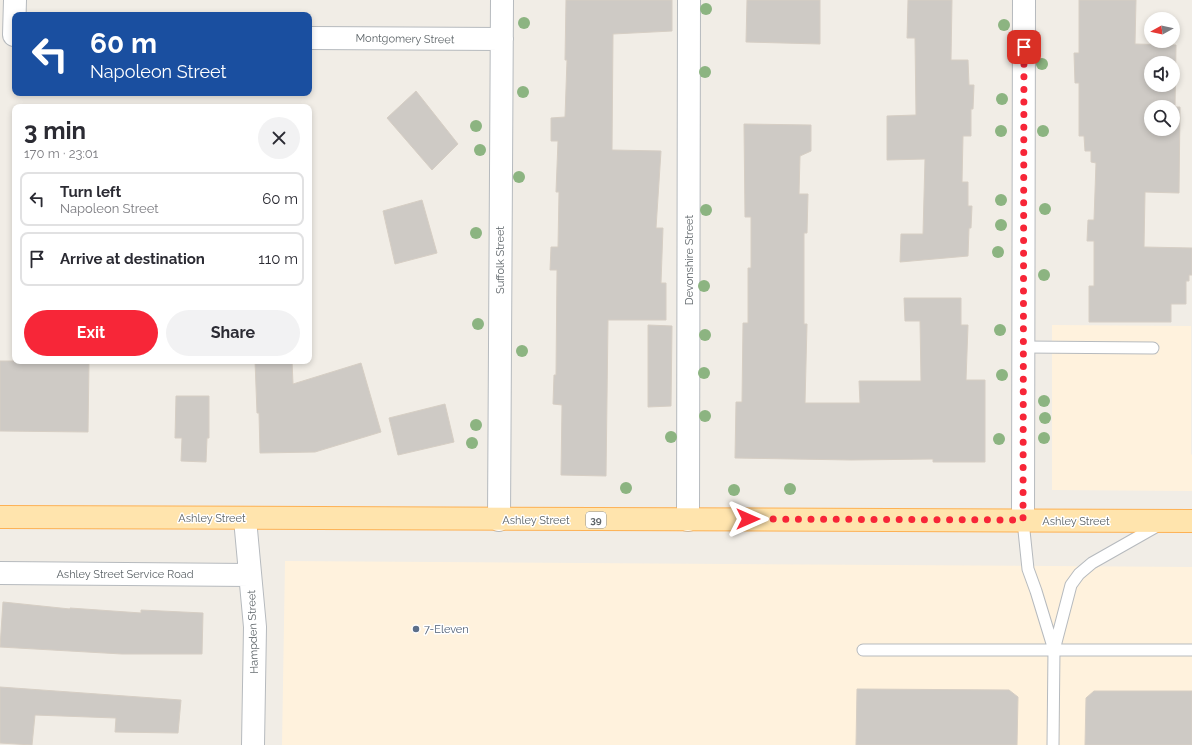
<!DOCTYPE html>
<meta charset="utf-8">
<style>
body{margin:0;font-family:Raleway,sans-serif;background:#f2f2f3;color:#2b2b33;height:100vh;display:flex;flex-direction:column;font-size:15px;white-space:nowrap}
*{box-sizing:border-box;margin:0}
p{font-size:13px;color:#7c7c81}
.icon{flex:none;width:22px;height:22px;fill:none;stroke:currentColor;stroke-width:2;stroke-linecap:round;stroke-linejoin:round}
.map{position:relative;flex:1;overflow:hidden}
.sheet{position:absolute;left:12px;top:104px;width:300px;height:260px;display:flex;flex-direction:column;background:#fff;border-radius:8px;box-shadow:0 2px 6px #0003}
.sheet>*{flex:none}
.top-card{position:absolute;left:12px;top:12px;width:300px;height:84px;border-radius:8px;box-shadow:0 2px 6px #0003;background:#1a4fa0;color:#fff;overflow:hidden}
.needle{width:26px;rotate:262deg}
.fabs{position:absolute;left:1144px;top:12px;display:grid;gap:8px}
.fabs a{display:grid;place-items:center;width:36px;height:36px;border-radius:50%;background:#fff;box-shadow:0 2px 6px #0003;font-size:20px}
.pin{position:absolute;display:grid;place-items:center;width:34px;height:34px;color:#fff;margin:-17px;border-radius:8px;box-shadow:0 2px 6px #0006}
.me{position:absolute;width:44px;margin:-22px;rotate:90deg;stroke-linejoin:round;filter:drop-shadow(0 0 3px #0008)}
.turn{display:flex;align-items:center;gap:14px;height:84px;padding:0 12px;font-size:18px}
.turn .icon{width:52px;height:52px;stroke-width:2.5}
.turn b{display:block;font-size:28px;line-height:34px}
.round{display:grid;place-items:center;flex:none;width:42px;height:42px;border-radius:21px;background:#f2f2f3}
.overview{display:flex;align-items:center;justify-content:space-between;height:68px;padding:0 12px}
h1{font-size:24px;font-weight:700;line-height:30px}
.primary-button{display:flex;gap:8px;margin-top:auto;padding:8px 12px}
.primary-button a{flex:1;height:46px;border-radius:24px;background:#f72638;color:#fff;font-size:16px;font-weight:700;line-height:46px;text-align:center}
.primary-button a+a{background:#f2f2f3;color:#2b2b33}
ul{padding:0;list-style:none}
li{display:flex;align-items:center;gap:12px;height:54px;margin:0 8px 6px;padding:0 4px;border:2px solid #e1e1e2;border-radius:8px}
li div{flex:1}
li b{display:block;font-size:15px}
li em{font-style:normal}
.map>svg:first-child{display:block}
.commercial{fill:#fff2dd}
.building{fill:#cecac5;stroke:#d6cec4;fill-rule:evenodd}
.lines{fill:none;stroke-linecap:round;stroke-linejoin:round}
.lane-casing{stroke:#b6babe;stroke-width:13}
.street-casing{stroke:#b6babe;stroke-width:24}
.primary-casing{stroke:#fdb154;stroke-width:24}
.lane{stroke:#fff;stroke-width:11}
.street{stroke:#fff;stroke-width:22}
.primary{stroke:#ffe4ad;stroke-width:22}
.tree{fill:#8cb481}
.route{stroke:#f72638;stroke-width:7;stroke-dasharray:0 12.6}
.service-dot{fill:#5c6f8a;stroke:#fff;stroke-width:1.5}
.labels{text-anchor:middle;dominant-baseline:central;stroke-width:3;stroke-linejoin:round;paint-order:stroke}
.shield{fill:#fff;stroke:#8e9295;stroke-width:1}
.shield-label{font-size:10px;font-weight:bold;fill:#5d6468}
.street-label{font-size:11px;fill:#5d6468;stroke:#fff}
.service-label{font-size:11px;fill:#4e5e75;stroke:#fff;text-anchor:start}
</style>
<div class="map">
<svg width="1192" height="745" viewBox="0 0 1192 745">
<rect width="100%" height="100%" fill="#f1ede6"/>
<path class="commercial" d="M1052,325L1191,326V454L1192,455V491L1052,490Z
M285,561L1192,567V745H282Z"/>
<path class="building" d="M566,0H672V31L613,34L612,150L661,151L656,228H663L661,283H666V320H608L606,476L561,475L562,405L553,404L554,375H556L557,270H550L551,247H558L559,192H556L558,141H551V118L565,117L567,60H565Z
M747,0H820V44L746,42Z
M908,0H952L951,60H968L969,85H974L973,109H971V136H963L962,182H968V206H972L971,228H969L968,256L900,262L901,234H923L925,159L887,160V116L916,115L915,38H907Z
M1079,0H1136L1135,44L1176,45L1175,107H1180L1179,193L1145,192L1144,247L1192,248V275H1189V281H1186V304H1171V322H1089V286H1094V241H1087L1088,220H1094L1096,163L1091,162V151H1085L1084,136H1079V83H1075L1074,53H1079ZM1151,63H1173V85H1151ZM1151,107H1173V129H1151Z
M416,91L458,144L432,170L387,118Z
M744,124L811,125V151L800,156L799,194H808L807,233H804V324H807L805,403H860L859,381H921L920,321H905L904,298H961V325H968L966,380H985V462H933V459L851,460L735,458L736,402H742L743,323H748V268H751V217H745Z
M422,200L437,253L395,264L383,211Z
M648,325L672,326L671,406L648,407Z
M0,361H89L88,432L0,431Z
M255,361H292L293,384L361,363L381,432L315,452L260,453L259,413H257Z
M176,396H209V438H207L206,462L181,461L182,438H175Z
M445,404L454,442L398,455L389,418Z
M3,602L70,609V608L141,613V610L203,613L202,654H122L0,647Z
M0,687L181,700L178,733L115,732L116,718L35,715L32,745L0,743Z
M857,689L1009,690L1018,697L1017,745H856Z
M1094,691H1192V745H1085L1086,698Z"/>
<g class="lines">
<defs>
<path id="lane" d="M1024,347L1153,348
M1023,521L1028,569L1036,591L1054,650L1053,745
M863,650H1192
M1054,650L1071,585L1079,574L1092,563L1159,525"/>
<path id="street" d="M14,35L15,0
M309,38L502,39
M245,519L255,627L253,745
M499,520L502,0
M688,520L689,0
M1023,521L1024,0
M0,573L250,575"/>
<path id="primary" d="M0,517L1192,521"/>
</defs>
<use href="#lane" class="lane-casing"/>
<use href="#street" class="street-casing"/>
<use href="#primary" class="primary-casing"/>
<use href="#lane" class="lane"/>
<use href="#street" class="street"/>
<use href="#primary" class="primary"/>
</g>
<g class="tree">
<circle cx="706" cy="9" r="6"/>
<circle cx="524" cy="23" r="6"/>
<circle cx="1004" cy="25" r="6"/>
<circle cx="1042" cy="64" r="6"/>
<circle cx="705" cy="72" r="6"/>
<circle cx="523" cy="92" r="6"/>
<circle cx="1002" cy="99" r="6"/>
<circle cx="476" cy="126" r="6"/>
<circle cx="1001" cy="131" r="6"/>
<circle cx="1043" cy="131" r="6"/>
<circle cx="480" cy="150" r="6"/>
<circle cx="519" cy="177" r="6"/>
<circle cx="1001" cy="200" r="6"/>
<circle cx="1045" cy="209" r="6"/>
<circle cx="706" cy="210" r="6"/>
<circle cx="1001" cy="225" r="6"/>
<circle cx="476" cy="233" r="6"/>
<circle cx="998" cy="252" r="6"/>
<circle cx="1044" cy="275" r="6"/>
<circle cx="704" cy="286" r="6"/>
<circle cx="478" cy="324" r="6"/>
<circle cx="1000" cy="330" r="6"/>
<circle cx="705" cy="335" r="6"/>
<circle cx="522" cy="351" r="6"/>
<circle cx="704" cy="373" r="6"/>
<circle cx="1002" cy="375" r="6"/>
<circle cx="1044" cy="401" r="6"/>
<circle cx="705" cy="416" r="6"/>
<circle cx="1045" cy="418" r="6"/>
<circle cx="476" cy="425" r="6"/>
<circle cx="671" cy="437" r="6"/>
<circle cx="1044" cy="438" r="6"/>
<circle cx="999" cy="439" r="6"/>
<circle cx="472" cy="443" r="6"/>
<circle cx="626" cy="488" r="6"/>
<circle cx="790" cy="489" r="6"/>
<circle cx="734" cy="490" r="6"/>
</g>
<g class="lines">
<path class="route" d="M748,519L1023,520L1024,47"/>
</g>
<circle class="service-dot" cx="416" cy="629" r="4"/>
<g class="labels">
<rect class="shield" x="586" y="512" width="20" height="16" rx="3"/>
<g class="shield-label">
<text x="596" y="520">39</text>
</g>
<g class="street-label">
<text transform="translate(405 39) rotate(1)">Montgomery Street</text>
<text transform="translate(500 260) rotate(-90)">Suffolk Street</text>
<text transform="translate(689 260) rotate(-90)">Devonshire Street</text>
<text x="212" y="518">Ashley Street</text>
<text x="536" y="520">Ashley Street</text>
<text x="1076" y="521">Ashley Street</text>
<text x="125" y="574">Ashley Street Service Road</text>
<text transform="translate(253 632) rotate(-92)">Hampden Street</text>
</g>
<g class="service-label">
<text x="424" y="629">7-Eleven</text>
</g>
</g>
</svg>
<div class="fabs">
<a><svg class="needle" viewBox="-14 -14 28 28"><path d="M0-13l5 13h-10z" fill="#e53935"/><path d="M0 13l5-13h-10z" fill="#7c7c81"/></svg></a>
<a><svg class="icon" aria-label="sound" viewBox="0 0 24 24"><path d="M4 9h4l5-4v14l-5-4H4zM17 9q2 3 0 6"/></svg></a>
<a><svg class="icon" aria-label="search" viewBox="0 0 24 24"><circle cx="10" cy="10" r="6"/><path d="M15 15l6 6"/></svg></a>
</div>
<div class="pin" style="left:1024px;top:47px;background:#d93025"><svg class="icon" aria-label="arrive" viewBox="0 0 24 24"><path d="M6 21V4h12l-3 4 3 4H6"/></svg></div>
<svg class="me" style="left:748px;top:519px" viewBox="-20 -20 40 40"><path d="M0-17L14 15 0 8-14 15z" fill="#f72638" stroke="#fff" stroke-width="4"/></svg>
<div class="top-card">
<div class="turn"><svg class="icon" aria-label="left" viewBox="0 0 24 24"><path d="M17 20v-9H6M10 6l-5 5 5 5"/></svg><div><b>60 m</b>Napoleon Street</div></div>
</div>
<section class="sheet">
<div class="overview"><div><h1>3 min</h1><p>170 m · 23:01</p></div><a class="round"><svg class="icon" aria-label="close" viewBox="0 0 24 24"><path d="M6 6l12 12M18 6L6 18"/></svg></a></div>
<ul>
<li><svg class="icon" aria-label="left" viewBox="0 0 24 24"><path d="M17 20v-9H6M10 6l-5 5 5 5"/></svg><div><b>Turn left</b><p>Napoleon Street</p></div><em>60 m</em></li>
<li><svg class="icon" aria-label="arrive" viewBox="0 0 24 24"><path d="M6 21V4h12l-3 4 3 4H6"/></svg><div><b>Arrive at destination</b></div><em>110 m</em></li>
</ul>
<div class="primary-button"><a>Exit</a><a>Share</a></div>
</section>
</div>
